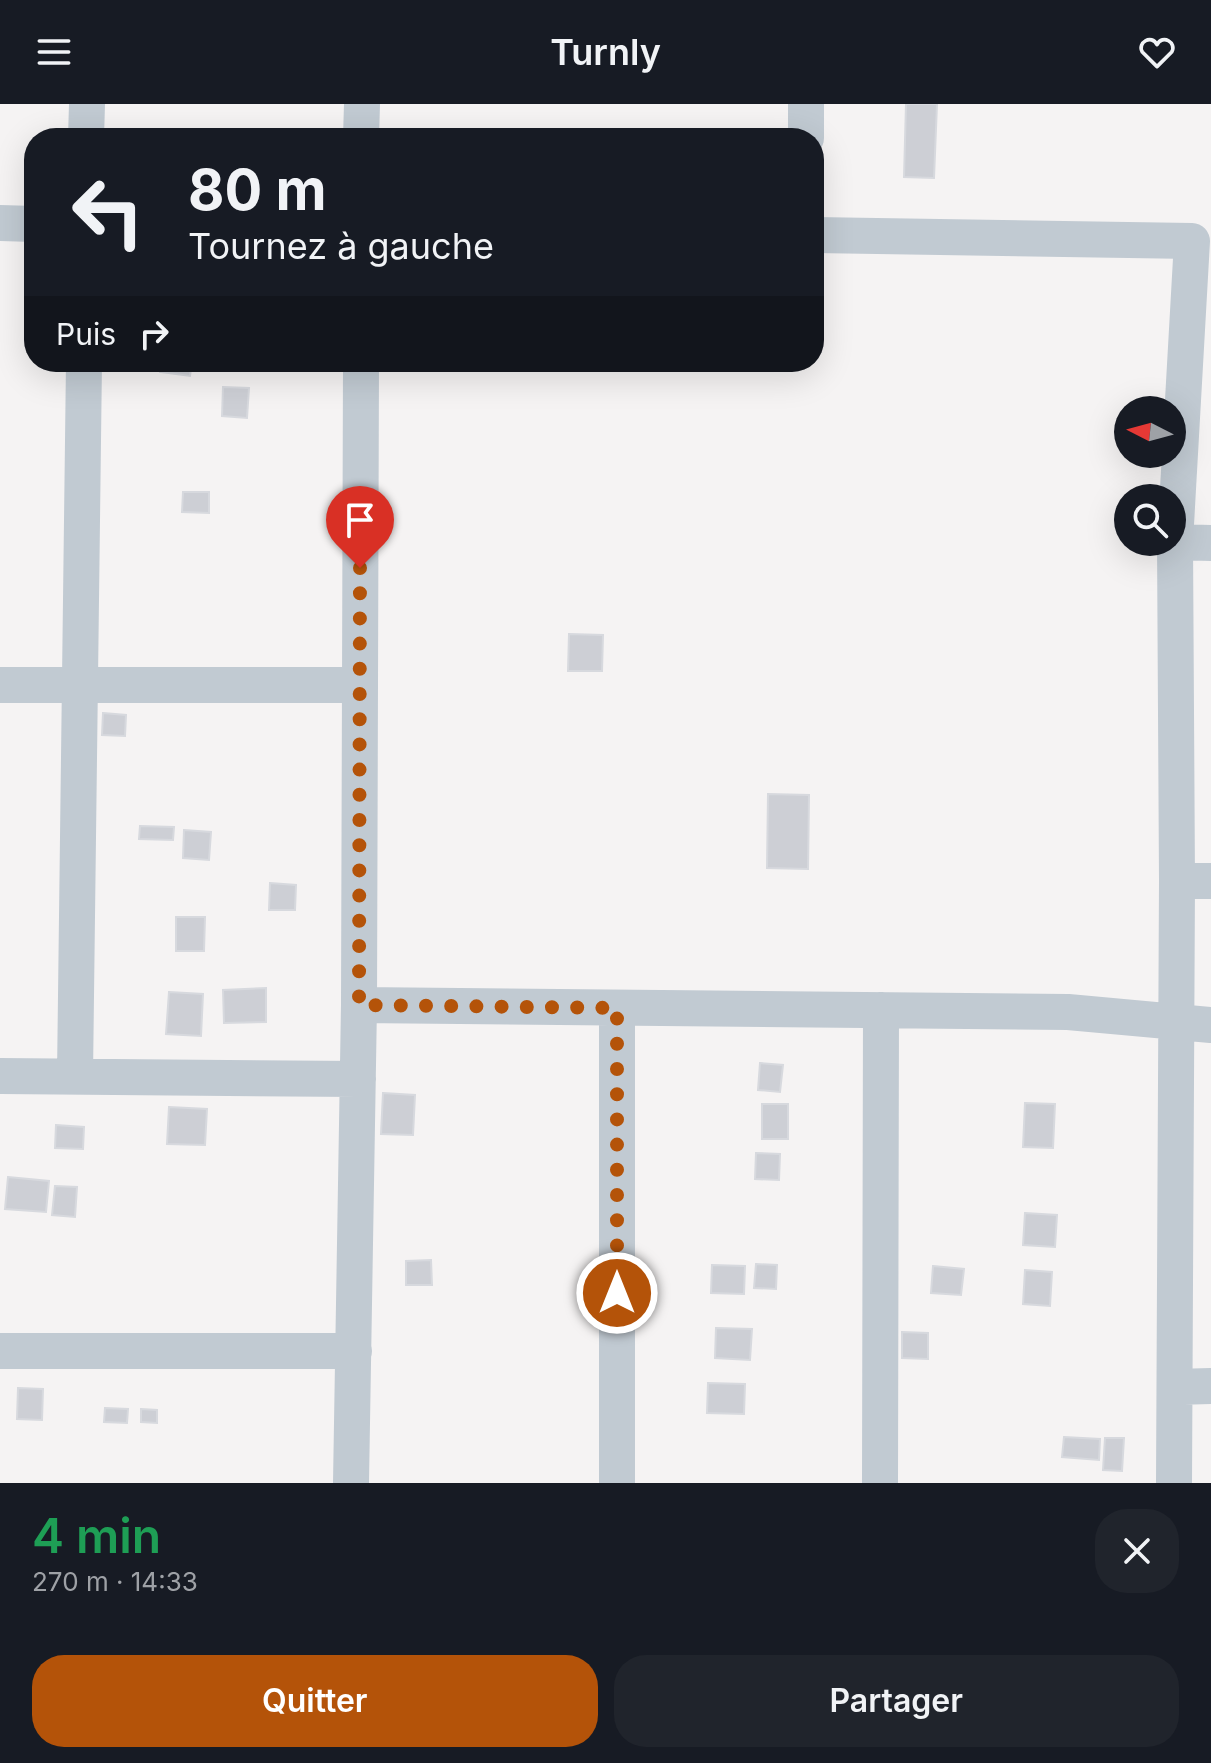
<!DOCTYPE html>
<html lang="fr">
<meta charset="utf-8">
<style>
body{margin:0;font-family:Inter,sans-serif;background:#20242c;color:#f1f3f6;height:100vh;display:flex;flex-direction:column;font-size:30px;white-space:nowrap}
*{box-sizing:border-box;margin:0}
p{font-size:26px;color:#9ea1a6}
.icon{flex:none;width:44px;height:44px;fill:none;stroke:currentColor;stroke-width:2;stroke-linecap:round;stroke-linejoin:round}
.map{position:relative;height:1379px;overflow:hidden}
.sheet{display:flex;flex-direction:column;background:#171b24;flex:1}
.sheet>*{flex:none}
.top-card{position:absolute;left:24px;top:24px;width:800px;height:244px;border-radius:32px;box-shadow:0 8px 32px #0002;background:#171b24;color:#f1f3f6;overflow:hidden}
.needle{width:52px;rotate:276deg}
.tools{position:absolute;left:1114px;top:292px;display:grid;gap:16px}
.tools a{display:grid;place-items:center;width:72px;height:72px;border-radius:50%;background:#171b24;box-shadow:0 8px 32px #0002;font-size:40px}
.pin{position:absolute;display:grid;place-items:center;width:68px;height:68px;color:#fff;margin:-82px -34px;border-radius:50% 50% 50% 0;rotate:-45deg;box-shadow:0 0 8px #0007}
.pin .icon{rotate:45deg}
.me{position:absolute;width:88px;margin:-44px;rotate:0deg;stroke-linejoin:round;filter:drop-shadow(0 0 6px #0008)}
.turn{display:flex;align-items:center;gap:28px;height:168px;padding:0 32px;font-size:36px}
.turn .icon{width:104px;height:104px;stroke-width:2.5}
.turn b{display:block;font-size:56px;line-height:68px}
.then{display:flex;align-items:center;height:76px;padding:0 32px;background:#0003;gap:16px;font-size:30px}
.round{display:grid;place-items:center;flex:none;width:84px;height:84px;border-radius:32px;background:#20242c}
.summary{display:flex;align-items:center;justify-content:space-between;height:136px;padding:0 32px}
h1{font-size:48px;font-weight:600;line-height:60px;color:#1e9e55}
.cta{display:flex;gap:16px;margin-top:auto;padding:16px 32px}
.cta a{flex:1;height:92px;border-radius:32px;background:#b45309;color:#fff;font-size:32px;font-weight:600;line-height:92px;text-align:center}
.cta a+a{background:#20242c;color:#f1f3f6}
header{display:flex;justify-content:space-between;align-items:center;height:104px;padding:0 32px;background:#171b24;font-size:36px;font-weight:600}
.map>svg:first-child{display:block}
.building{fill:#cdcfd5;stroke:#d7d9de;stroke-width:2}
.lines{fill:none;stroke-linecap:round;stroke-linejoin:round}
.minor{stroke:#c1cad2;stroke-width:36}
.route{stroke:#b45309;stroke-width:14;stroke-dasharray:0 25.2}
</style>
<header><svg class="icon" aria-label="menu" viewBox="0 0 24 24"><path d="M4 6h16M4 12h16M4 18h16"/></svg>Turnly<svg class="icon" aria-label="heart" viewBox="0 0 24 24"><path d="M12 20l-8-8c-3-5 5-10 8-4 3-6 11-1 8 4z"/></svg></header>
<div class="map">
<svg width="1211" height="1379" viewBox="0 0 1211 1379">
<rect width="100%" height="100%" fill="#f5f3f3"/>
<path class="building" d="M906,0H937L934,74L904,73Z
M161,258H192L190,272L160,268Z
M223,283L249,284L247,314L222,312Z
M183,388H209V409L182,408Z
M569,530L603,531L602,567H568Z
M103,609L126,611L125,632L102,631Z
M768,690L809,691L808,765L767,764Z
M140,722L174,723L173,736L139,735Z
M184,726L211,728L209,756L183,754Z
M270,779L296,781L295,806H269Z
M176,813H205L204,847H176Z
M266,884V918L224,919L223,886Z
M169,888L203,890L201,932L166,930Z
M760,959L783,961L780,988L758,986Z
M383,989L415,991L413,1031L381,1030Z
M1025,999L1055,1000L1053,1044L1023,1043Z
M762,1000H788V1035H762Z
M169,1003L207,1005L205,1041L167,1040Z
M56,1021L84,1023L83,1045L55,1044Z
M756,1049L780,1050L779,1076L755,1075Z
M8,1073L49,1077L46,1108L5,1105Z
M55,1082L77,1083L75,1113L52,1111Z
M1025,1109L1057,1111L1055,1143L1023,1141Z
M431,1156L432,1181H406V1157Z
M756,1160L777,1161L776,1185L754,1184Z
M712,1161L745,1162L744,1190L711,1189Z
M933,1162L964,1165L961,1191L931,1189Z
M1025,1166L1052,1168L1050,1202L1023,1200Z
M716,1224L752,1225L750,1256L715,1254Z
M902,1228L928,1229V1255L902,1254Z
M708,1279L745,1280L744,1310L707,1309Z
M18,1284L43,1285L42,1316L17,1315Z
M105,1304L128,1305L127,1319L104,1318Z
M141,1305L157,1306V1319L141,1318Z
M1064,1333L1100,1335L1099,1356L1062,1353Z
M1105,1334H1124L1122,1367L1103,1366Z"/>
<g class="lines">
<path class="minor" d="M86,34L87,0
M361,34L362,0
M806,34V0
M0,119L34,120
M814,131L1192,137L1175,438L1177,777L1174,1379
M1175,438L1211,439
M0,581H360
M1177,777H1211
M359,901L1068,908L1211,921
M75,971L84,258
M0,972L358,975
M0,1247H354
M1175,1283L1211,1282
M351,1379L359,901L361,258
M617,1379V904
M880,1379L881,906"/>
</g>
<g class="lines">
<path class="route" d="M360,464L359,901L617,904V1189"/>
</g>
</svg>
<div class="tools">
<a><svg class="needle" viewBox="-14 -14 28 28"><path d="M0-13l5 13h-10z" fill="#e53935"/><path d="M0 13l5-13h-10z" fill="#9ea1a6"/></svg></a>
<a><svg class="icon" aria-label="search" viewBox="0 0 24 24"><circle cx="10" cy="10" r="6"/><path d="M15 15l6 6"/></svg></a>
</div>
<div class="pin" style="left:360px;top:464px;background:#d93025"><svg class="icon" aria-label="arrive" viewBox="0 0 24 24"><path d="M6 21V4h12l-3 4 3 4H6"/></svg></div>
<svg class="me" style="left:617px;top:1189px" viewBox="-20 -20 40 40"><circle r="17" fill="#b45309" stroke="#fff" stroke-width="3"/><path d="M0-11L8 9 0 5-8 9z" fill="#fff"/></svg>
<div class="top-card">
<div class="turn"><svg class="icon" aria-label="left" viewBox="0 0 24 24"><path d="M17 20v-9H6M10 6l-5 5 5 5"/></svg><div><b>80 m</b>Tournez à gauche</div></div>
<div class="then">Puis<svg class="icon" aria-label="right" viewBox="0 0 24 24"><path d="M7 20v-9h11M14 6l5 5-5 5"/></svg></div>
</div>
</div>
<section class="sheet">
<div class="summary"><div><h1>4 min</h1><p>270 m · 14:33</p></div><a class="round"><svg class="icon" aria-label="close" viewBox="0 0 24 24"><path d="M6 6l12 12M18 6L6 18"/></svg></a></div>
<div class="cta"><a>Quitter</a><a>Partager</a></div>
</section>
